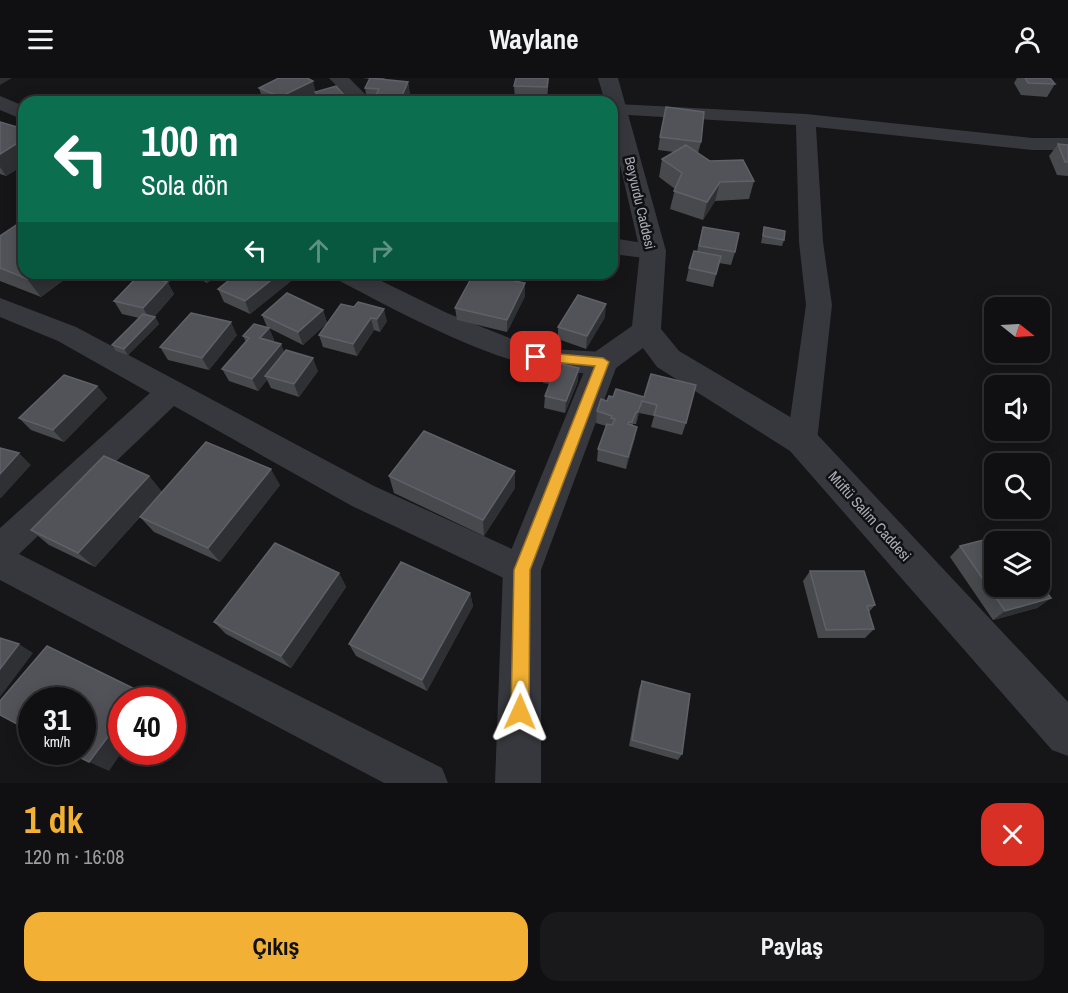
<!DOCTYPE html>
<html lang="tr">
<meta charset="utf-8">
<style>
body{margin:0;font-family:"Archivo Narrow",sans-serif;background:#19191b;color:#f1f3f6;height:100vh;display:flex;flex-direction:column;font-size:22px;white-space:nowrap}
*{box-sizing:border-box;margin:0}
p{font-size:20px;color:#9c9d9f}
.icon{flex:none;width:33px;height:33px;fill:none;stroke:currentColor;stroke-width:2;stroke-linecap:round;stroke-linejoin:round}
.map{position:relative;height:705px;overflow:hidden}
.drawer{display:flex;flex-direction:column;background:#101012;flex:1}
.drawer>*{flex:none}
.hud{position:absolute;left:18px;top:18px;width:600px;height:183px;border-radius:18px;box-shadow:0 3px 15px #0003,0 0 0 2px #303032;background:#0b6e4f;color:#fff;overflow:hidden}
.needle{width:39px;rotate:108deg}
.buttons{position:absolute;left:984px;top:219px;display:grid;gap:12px}
.buttons a{display:grid;place-items:center;width:66px;height:66px;border-radius:12px;background:#101012;box-shadow:0 3px 15px #0003,0 0 0 2px #303032;font-size:30px}
.speed{position:absolute;left:18px;top:609px;display:flex;gap:12px;font-size:30px;font-weight:700;text-align:center}
.speed>*{display:grid;place-content:center;width:78px;height:78px;border-radius:50%;background:#101012;box-shadow:0 3px 15px #0003,0 0 0 2px #303032;line-height:1}
.speed small{font-size:15px;font-weight:400}
.speed .limit{border:9px solid #d22;background:#fff;color:#111}
.pin{position:absolute;display:grid;place-items:center;width:51px;height:51px;color:#fff;margin:-26px;border-radius:12px;box-shadow:0 3px 9px #0006}
.me{position:absolute;width:66px;margin:-33px;rotate:1deg;stroke-linejoin:round;filter:drop-shadow(0 0 4px #0008)}
.turn{display:flex;align-items:center;gap:21px;height:126px;padding:0 24px;font-size:27px}
.turn .icon{width:78px;height:78px;stroke-width:2.5}
.turn b{display:block;font-size:42px;line-height:51px}
.lanes{display:flex;align-items:center;height:57px;padding:0 24px;background:#0003;justify-content:center;gap:30px;direction:ltr}
.lanes .off{opacity:.35}
.round{display:grid;place-items:center;flex:none;width:63px;height:63px;border-radius:18px;background:#19191b}
.overview{display:flex;align-items:center;justify-content:space-between;height:102px;padding:0 24px}
h1{font-size:36px;font-weight:700;line-height:45px;color:#f2b134}
.action{display:flex;gap:12px;margin-top:auto;padding:12px 24px}
.action a{flex:1;height:69px;border-radius:18px;background:#f2b134;color:#111;font-size:24px;font-weight:700;line-height:69px;text-align:center}
.action a+a{background:#19191b;color:#f1f3f6}
header{display:flex;justify-content:space-between;align-items:center;height:78px;padding:0 24px;background:#101012;font-size:27px;font-weight:700}
.map>svg:first-child{display:block}
.lines{fill:none;stroke-linecap:round;stroke-linejoin:round}
.minor{fill:#37383d;fill-rule:evenodd}
.tertiary{fill:#37383d;fill-rule:evenodd}
.wall{fill:#47494d}
.shaded-wall{fill:#2f3033}
.building{fill:#525359;stroke:#5f6168;stroke-width:1.5}
.route{fill:#f2b134;stroke:#9d7322;stroke-width:1.5}
.labels{text-anchor:middle;dominant-baseline:central;stroke-width:5;stroke-linejoin:round;paint-order:stroke}
.far-street-label{font-size:14px;fill:#a8adb8;stroke:#111113}
.street-label{font-size:15px;fill:#a8adb8;stroke:#111113}
</style>
<header><svg class="icon" aria-label="menu" viewBox="0 0 24 24"><path d="M4 6h16M4 12h16M4 18h16"/></svg>Waylane<svg class="icon" aria-label="person" viewBox="0 0 24 24"><circle cx="12" cy="8" r="4"/><path d="M4 21q1-7 8-7t8 7"/></svg></header>
<div class="map">
<svg width="1068" height="705" viewBox="0 0 1068 705">
<rect width="100%" height="100%" fill="#161618"/>
<g class="lines">
<path class="minor" d="M329,0H349L373,24H352Z
M0,18L24,28V42L0,32Z
M618,26L806,36L1032,60H1068V72H1032L816,49L823,164L832,227L817,363L813,372L802,375L791,372L787,363L806,227L799,164L796,47L612,36V28Z
M612,160L662,168L665,173L662,178L653,181L612,176Z
M333,195H365L447,235L517,263L551,271L603,274L613,277L617,284L613,291C539,314 402,235 336,201Z
M0,220L76,249L374,408L534,481L539,492L534,503L522,508L510,503L352,428L174,328L19,476L442,690L448,705H384L0,502V450L150,315L58,263L0,239Z"/>
<path class="tertiary" d="M598,0H618L666,173L661,251L679,273L814,353L1068,624V678L1052,672L790,373L657,289L643,270L616,290L541,492V705H495L503,492L588,284L592,276L632,248L640,173L612,52V24H605Z"/>
</g>
<path class="wall" d="M363,0H385L383,2L408,4L410,17L406,24H374V22H367L365,10L370,1Z
M549,0L547,21H515L514,8Z
M1017,0H1050L1055,6L1047,19L1021,17L1014,5Z
M259,10L316,14L348,24H318L316,15L298,24H268L263,22Z
M0,44L24,51V87L6,98L0,96Z
M660,59L701,64L698,75L710,83L754,103L749,121L715,123L703,142L670,131L675,111L659,99L662,81L674,74L658,72Z
M1058,66L1068,67V98L1057,97L1049,78Z
M703,149L735,174L731,187L719,185L713,209L686,203L689,190L697,173Z
M764,149L784,162L782,168L761,165Z
M0,158L24,195H73L41,219L0,203Z
M141,195H166L170,203L168,205L174,216L154,239H155L159,246L128,277L116,273L112,267L139,240L122,236L114,223Z
M190,195H221L207,205Z
M482,195H507L504,201L525,205V218L507,254L457,242L455,230L482,196Z
M291,203L250,236L224,224L218,211Z
M341,226L387,243L380,254L374,252L357,278L323,269L319,257Z
M323,232L327,245L303,267L269,250L274,262L273,264L281,266L284,274L318,293L299,319L271,310L267,302L258,313L229,303L222,291L246,264L243,258L267,249L262,237Z
M605,239L586,271L558,261V249Z
M237,257L209,292L168,282L160,269Z
M543,293L578,303L565,335L544,330L545,318L549,306L543,305Z
M97,308L107,320L64,364L31,352L19,340Z
M613,319H644L686,345L682,357L651,349L654,338L639,335L636,346H633V347L635,360L626,391L597,383L598,371L606,348L596,345L597,333L607,323Z
M515,393V410L484,458L394,415L389,398Z
M149,398L162,414L280,407L220,484L154,454L140,439L95,489L49,467L31,452Z
M960,468L1051,520L1037,530L993,542L950,479Z
M810,493L875,527L869,534L874,551L865,560H818L803,503Z
M339,495L346,509L291,590L226,556L214,544Z
M470,515L473,528L427,613L356,578L349,566Z
M642,603L682,676L678,682L629,668L639,611Z"/>
<path class="shaded-wall" d="M0,0H12L0,7Z
M313,3L316,15L298,24H281L280,19Z
M408,4L410,17L406,24H400V22Z
M347,20L348,24H333Z
M24,61V87L6,98L0,89V76Z
M720,104L715,123L703,142L707,124Z
M35,195H73L41,219L27,201Z
M158,195H166L170,203L168,205L174,216L151,243L143,230L153,200Z
M202,195H221L207,205Z
M280,195H288L291,203L250,236L245,223Z
M501,195H507L501,205Z
M525,205V218L507,254V242Z
M606,226L605,239L586,271L587,258Z
M384,231L387,243L380,254L377,241Z
M323,232L327,245L303,267L298,254Z
M155,239L159,246L128,277L124,271Z
M371,240L374,252L357,278L353,266Z
M231,244L237,257L209,292L202,280Z
M269,250L274,262L265,272L260,260Z
M281,266L286,279L265,298L267,302L258,313L252,301Z
M313,280L318,293L299,319L294,306Z
M579,290L578,303L565,335L566,323Z
M97,308L107,320L64,364L53,352Z
M642,323L639,335L636,346L638,334Z
M637,349L635,360L626,391L628,379Z
M19,375L31,387L1,420H0V396Z
M271,391L280,407L220,484L208,470Z
M515,393V410L484,458L483,442Z
M149,398L162,414L95,489L78,475Z
M339,495L346,509L291,590L281,578Z
M470,515L473,528L427,613L422,602Z
M1051,520L1037,530L993,542L1005,533Z
M19,566L33,575L0,619V591Z
M141,614L154,622H134Z
M122,640V674L109,693L89,684Z"/>
<path class="building" d="M279,0H307L313,3L280,19L259,10Z
M370,0L408,4L400,22L374,21L379,11L365,10Z
M516,0H548L547,9L514,8Z
M1025,0H1050L1055,6L1028,5Z
M336,8L347,20L333,24H325L315,14Z
M666,29L704,34L701,64L660,59Z
M0,44L24,51V61L0,76Z
M1058,66L1068,67V84H1065Z
M686,67L710,83L743,82L754,103L720,104L707,124L674,113L682,95L662,81Z
M24,142V195H35L27,201L0,190V158Z
M703,149L739,155L735,174L699,168Z
M764,149L785,153L784,162L763,158Z
M694,173L721,178L716,196L689,190Z
M141,195H158L153,200L167,204L143,230L114,223Z
M238,195H280L245,223L218,211Z
M474,195L525,205L507,242L455,230Z
M287,215L323,232L298,254L262,237Z
M578,217L606,226L587,258L558,249Z
M358,224L384,231L377,241L371,240L353,266L319,257L341,226L354,229Z
M191,235L231,244L202,280L160,269Z
M143,236L155,239L124,271L112,267Z
M254,246L269,250L260,260L281,266L252,301L222,291L249,260L243,258Z
M286,272L313,280L294,306L265,298Z
M548,283L579,290L566,323L545,318L554,295L543,293Z
M651,296L696,307L686,345L654,337L657,327L642,323L638,334H636L632,344H629L628,346L637,349L628,379L598,371L607,346L612,347L615,341L611,340L612,338L597,333L601,321L607,323L609,318L613,319L616,311L644,319Z
M64,297L97,308L53,352L19,340Z
M424,353L515,393L483,442L389,398Z
M206,364L271,391L208,470L140,439Z
M0,370L19,375L0,396Z
M104,378L149,398L78,475L31,452Z
M1003,457L1008,464H994V508H1040V505L1051,520L1005,533L960,468Z
M275,465L339,495L281,578L214,544Z
M401,484L470,515L422,602L349,566Z
M810,493H864L875,527L867,528L874,551L826,552Z
M0,560L19,566L0,591Z
M47,568L141,614L134,622H122V640L89,684L69,674H82V622H32V654L0,637V623Z
M642,603L690,616L682,676L632,662Z"/>
<path class="route" d="M536,274L603,280L609,284L530,492L529,634L526,640L520,643L513,640L511,634L514,492L595,288L532,282L530,279L532,275Z"/>
<g class="labels">
<g class="far-street-label">
<text transform="translate(640 125) rotate(77)">Beyyurdu Caddesi</text>
</g>
<g class="street-label">
<text transform="translate(870 438) rotate(48)">Müftü Salim Caddesi</text>
</g>
</g>
</svg>
<div class="buttons">
<a><svg class="needle" viewBox="-14 -14 28 28"><path d="M0-13l5 13h-10z" fill="#e53935"/><path d="M0 13l5-13h-10z" fill="#9c9d9f"/></svg></a>
<a><svg class="icon" aria-label="sound" viewBox="0 0 24 24"><path d="M4 9h4l5-4v14l-5-4H4zM17 9q2 3 0 6"/></svg></a>
<a><svg class="icon" aria-label="search" viewBox="0 0 24 24"><circle cx="10" cy="10" r="6"/><path d="M15 15l6 6"/></svg></a>
<a><svg class="icon" aria-label="layers" viewBox="0 0 24 24"><path d="M12 4l9 5-9 5-9-5zM3 14l9 5 9-5"/></svg></a>
</div>
<div class="speed"><div>31<small>km/h</small></div><div class="limit">40</div></div>
<div class="pin" style="left:536px;top:279px;background:#d93025"><svg class="icon" aria-label="arrive" viewBox="0 0 24 24"><path d="M6 21V4h12l-3 4 3 4H6"/></svg></div>
<svg class="me" style="left:520px;top:634px" viewBox="-20 -20 40 40"><path d="M0-17L14 15 0 8-14 15z" fill="#f2b134" stroke="#fff" stroke-width="4"/></svg>
<div class="hud">
<div class="turn"><svg class="icon" aria-label="left" viewBox="0 0 24 24"><path d="M17 20v-9H6M10 6l-5 5 5 5"/></svg><div><b>100 m</b>Sola dön</div></div>
<div class="lanes"><svg class="icon" aria-label="left" viewBox="0 0 24 24"><path d="M17 20v-9H6M10 6l-5 5 5 5"/></svg><svg class="icon off" aria-label="ahead" viewBox="0 0 24 24"><path d="M12 20V5M6 11l6-6 6 6"/></svg><svg class="icon off" aria-label="right" viewBox="0 0 24 24"><path d="M7 20v-9h11M14 6l5 5-5 5"/></svg></div>
</div>
</div>
<section class="drawer">
<div class="overview"><div><h1>1 dk</h1><p>120 m · 16:08</p></div><a class="round" style="background:#d93025;color:#fff"><svg class="icon" aria-label="close" viewBox="0 0 24 24"><path d="M6 6l12 12M18 6L6 18"/></svg></a></div>
<div class="action"><a>Çıkış</a><a>Paylaş</a></div>
</section>
